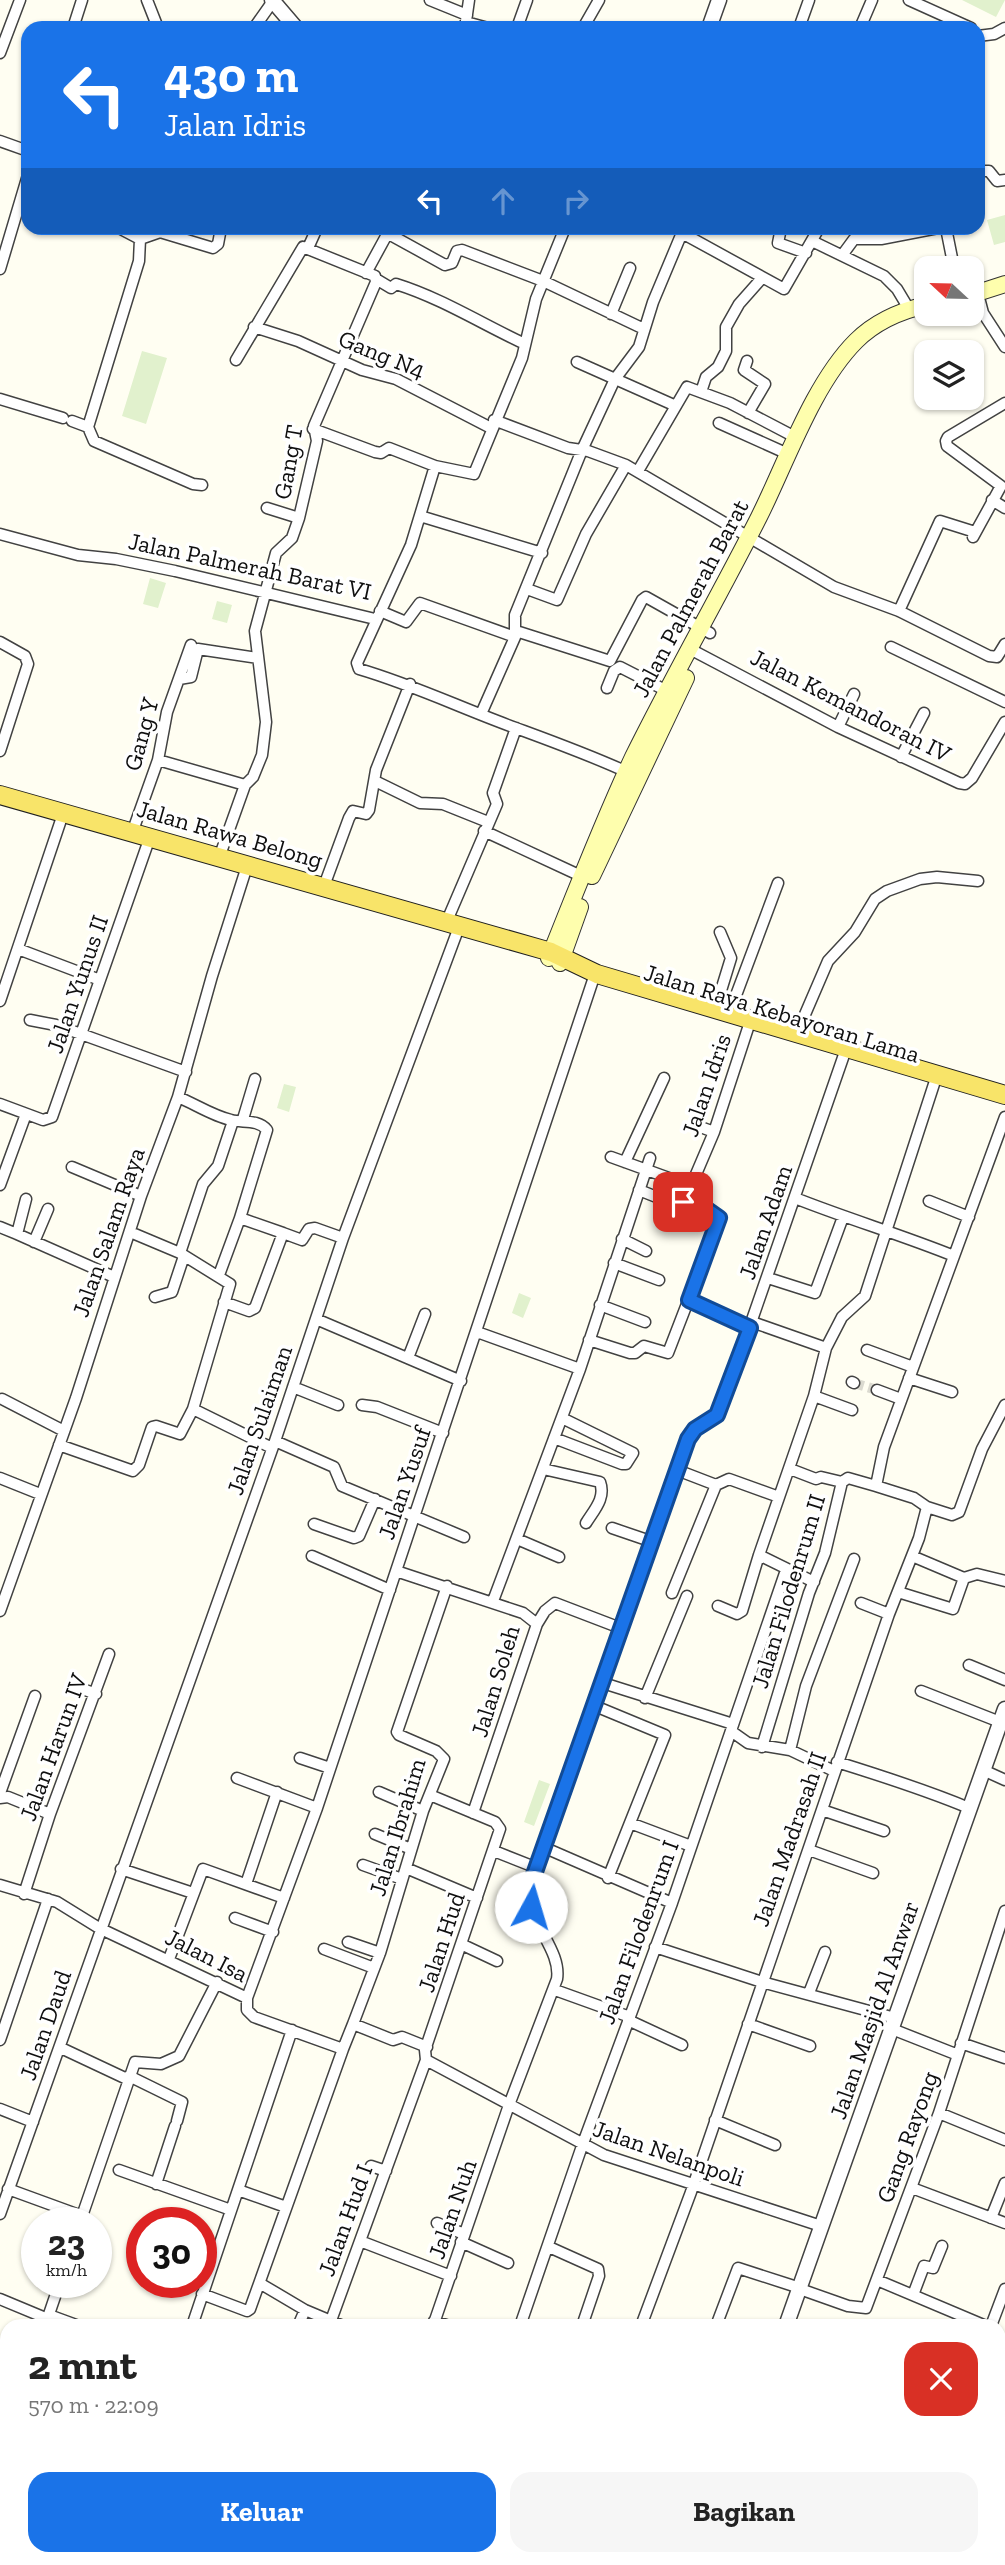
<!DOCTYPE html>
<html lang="id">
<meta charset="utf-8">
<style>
body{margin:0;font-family:"Zilla Slab",serif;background:#f6f6f6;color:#222;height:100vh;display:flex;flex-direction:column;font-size:26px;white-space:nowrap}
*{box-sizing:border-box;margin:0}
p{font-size:23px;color:#767676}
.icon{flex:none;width:38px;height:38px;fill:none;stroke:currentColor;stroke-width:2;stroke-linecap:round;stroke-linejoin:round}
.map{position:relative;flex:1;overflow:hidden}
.side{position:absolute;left:0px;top:2319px;width:1006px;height:247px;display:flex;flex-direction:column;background:#fff;border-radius:21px 21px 0 0;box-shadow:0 2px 5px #0004}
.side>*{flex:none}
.banner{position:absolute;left:21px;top:21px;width:964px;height:214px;border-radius:21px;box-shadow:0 2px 5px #0004;background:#1a73e8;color:#fff;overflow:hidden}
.needle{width:46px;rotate:292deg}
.controls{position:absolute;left:914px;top:256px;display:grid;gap:14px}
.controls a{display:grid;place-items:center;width:70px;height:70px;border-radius:14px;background:#fff;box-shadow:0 2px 5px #0004;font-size:35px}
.speed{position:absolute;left:21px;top:2207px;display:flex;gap:14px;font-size:35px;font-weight:700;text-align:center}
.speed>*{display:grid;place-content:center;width:91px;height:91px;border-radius:50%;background:#fff;box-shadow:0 2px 5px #0004;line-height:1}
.speed small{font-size:18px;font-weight:400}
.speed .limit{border:10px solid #d22;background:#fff;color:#111}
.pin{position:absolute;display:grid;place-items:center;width:60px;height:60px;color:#fff;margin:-30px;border-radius:14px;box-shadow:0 4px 10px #0006}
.me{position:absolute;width:77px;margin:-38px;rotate:6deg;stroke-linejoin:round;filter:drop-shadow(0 0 5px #0008)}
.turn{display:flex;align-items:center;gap:24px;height:147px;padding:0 28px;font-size:32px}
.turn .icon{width:91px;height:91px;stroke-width:2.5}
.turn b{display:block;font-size:49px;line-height:60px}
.lanes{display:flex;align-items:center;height:66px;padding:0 28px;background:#0003;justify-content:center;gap:35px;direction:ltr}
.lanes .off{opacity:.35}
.round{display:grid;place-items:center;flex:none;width:74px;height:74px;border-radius:21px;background:#f6f6f6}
.summary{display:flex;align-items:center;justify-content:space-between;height:119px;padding:0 28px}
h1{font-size:42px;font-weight:800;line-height:52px}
.primary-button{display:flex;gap:14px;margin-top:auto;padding:14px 28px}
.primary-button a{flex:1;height:80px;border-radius:21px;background:#1a73e8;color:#fff;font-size:28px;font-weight:800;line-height:80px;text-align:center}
.primary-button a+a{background:#f6f6f6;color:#222}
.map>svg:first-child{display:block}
.pitch{fill:#e1f1cd}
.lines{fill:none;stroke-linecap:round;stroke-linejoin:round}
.minor-tunnel{stroke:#dbdad0;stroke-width:10;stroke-dasharray:10 5;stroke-linecap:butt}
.minor-casing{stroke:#424242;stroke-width:13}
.tertiary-casing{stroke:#424242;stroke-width:17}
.secondary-casing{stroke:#313131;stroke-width:18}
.primary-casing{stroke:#202020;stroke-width:20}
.minor{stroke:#fff;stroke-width:10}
.tertiary{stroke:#fff;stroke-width:14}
.secondary{stroke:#fefead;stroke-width:16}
.primary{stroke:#f8e469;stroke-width:18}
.route-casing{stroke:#114b97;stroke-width:18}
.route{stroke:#1a73e8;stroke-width:12}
.labels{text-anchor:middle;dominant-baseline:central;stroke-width:7;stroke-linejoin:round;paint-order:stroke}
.street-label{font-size:24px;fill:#0f0f0f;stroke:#fff}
</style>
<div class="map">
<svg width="1005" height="2565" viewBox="0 0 1005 2565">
<rect width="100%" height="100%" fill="#fffef2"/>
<path class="pitch" d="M962,0H1005L996,17Z
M1005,215V242L994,245L987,220Z
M142,351L167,358L146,424L122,416Z
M150,578L166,583L158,608L143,604Z
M217,601L232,605L227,623L212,619Z
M284,1084L296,1087L289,1112L277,1108Z
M519,1293L531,1298L523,1318L512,1313Z
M539,1780L550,1784L534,1826L524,1822Z"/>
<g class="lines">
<path class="minor-tunnel" d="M854,1383L877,1390"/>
<defs>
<path id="minor" d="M147,0L158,28
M430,0L467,15
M909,0L971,28
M466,22L488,28
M73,28L82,0
M254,28L273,1
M465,28L469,0
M517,28L527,0
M583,28L599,0
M799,28L809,0
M860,28L872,0
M978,36L994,34L1005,28
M0,53L20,0
M0,141L28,151
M978,171H989L997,181L1005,180
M119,228L140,239
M781,228L778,243L806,253
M946,228L954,268
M387,233L445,265L452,263L457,251L462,250L543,281L644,329
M682,233L784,289L819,228
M140,239L160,232L213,248L218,244L221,228
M812,241L884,276L897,289L909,309
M308,248L317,228
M843,254L854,239H881L938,228
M0,269L28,175
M366,273L390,229
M376,279L391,288L396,284C441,298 482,324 525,344
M978,294L983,313L1005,347
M611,314L630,268
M254,327L298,341L362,370L396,379L491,428
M747,361L744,370L765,384L748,413
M577,362L676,406
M701,392L706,377L718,367L726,351V327L739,304L762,278
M0,399L63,418
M494,420L568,448L588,451L626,465L834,587L899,611L989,656L997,657L1005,644
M72,421L88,427
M719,423L788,454
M88,427L139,261L140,239
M88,427L94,441L193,484L202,485
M313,429L375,452L381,453L389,448L435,466L474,474L522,358L536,299L565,228
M435,466L411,545L357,663L359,669C414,685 463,709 516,728C554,742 590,755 627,772
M638,471L687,387L730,403L795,437
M992,500L1005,508
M267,508L299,518
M420,516L542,553
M0,534L78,555L116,559L175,571L375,619
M973,537L1001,486L947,446L946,441L948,437L1005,403
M527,589L557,600L586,534L626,465
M380,611L406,622L420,603L515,637
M899,611L940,521L975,532
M516,631L610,661L642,600L646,597L710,633
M0,642L25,656L28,664L0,751
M891,647L1005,702
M690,649L838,727L959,783L965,784L972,778L1005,722
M179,679L191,677L198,649L258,658
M607,688L614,671L620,667L667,691
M481,714L515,637V615L582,450L615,379L639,347L653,302L684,228
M838,727L854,694
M901,757L924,713
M158,760L245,785
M375,781L420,803L443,804L488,822
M484,831L581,876
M132,833L158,760L167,712L191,645
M220,855L245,785L253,777L262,755L266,722L255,631L276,553L292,538L299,518L317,441L314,426L376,282L375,276L303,247L236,360
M324,886L349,818L353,811L366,814L369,810L376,770L410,684
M446,923L497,804L493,793L516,728
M18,949L100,980
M0,1001L64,811
M715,1010L731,958L720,932
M729,1014L778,883
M30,1020L56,1025L186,1072
M797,1033L828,961L855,932L875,899L887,891L920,879L937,877L978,881
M178,1097C195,1104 213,1116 231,1120C243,1123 258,1119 267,1130L240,1218L219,1275
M0,1104L43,1120L52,1117L150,837
M243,1119L255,1079
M695,1125L714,1132
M611,1157L691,1186
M625,1162L664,1078
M72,1167L141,1196
M0,1185L26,1114
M639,1190L674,1204L692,1199
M795,1198C848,1219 902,1235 954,1256
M26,1199L17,1234L114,1277
M929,1201L969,1217
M240,1218L283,1233
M0,1227L17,1234
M130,1232L180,1253L230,1284L193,1409
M622,1239L646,1251
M34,1242L48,1209
M180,1253L203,1184L218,1166L233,1121
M614,1263L659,1280
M768,1278L815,1293L843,1217
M155,1297L172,1292L184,1256
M689,1300L750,1328
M224,1302L249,1311L255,1308L283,1233L302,1240L309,1229L315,1228L343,1238
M600,1305L645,1322
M316,1319L461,1381
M752,1322L826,1348L814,1396L759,1555L814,1582
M477,1332L580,1369
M589,1340L630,1353H635L644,1346L668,1353L719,1221L718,1216L692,1199L691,1186L714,1132L748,1028
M826,1348L842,1317L865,1296L934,1084
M867,1350L913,1367
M408,1358L425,1314
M909,1378L952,1392
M852,1382L854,1383
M293,1387L338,1405
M877,1390L901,1399
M814,1396L852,1410
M2,1399L64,1431
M362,1405L377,1407L443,1433
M554,1438L622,1464H626L633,1453L562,1418
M275,1441L334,1467L342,1486L464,1537
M59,1445L133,1471L139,1465L152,1427L156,1426L180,1434L193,1409L272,1448
M543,1469L600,1482C606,1498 594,1510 586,1523
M790,1469L816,1479L821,1477L842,1482
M677,1470L716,1485
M0,1478L40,1494
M927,1507L952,1515L959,1512L982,1449L1005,1405
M314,1524L354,1538L359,1536L375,1499
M612,1528L653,1542
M517,1539L559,1557
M312,1556L390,1590
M912,1556L964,1578L977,1574L1005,1581
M396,1571L523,1613L537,1624
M898,1592L953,1609L964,1578
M672,1593L716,1485L729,1479L779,1497
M493,1601L580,1369L650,1158
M861,1603L889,1614
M718,1606L737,1614L742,1611L759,1555
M0,1611L76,1398L141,1196L178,1097L212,976L248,863
M969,1665L1005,1680
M603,1683L733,1724
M72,1685L96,1694
M921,1691L1000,1722
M645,1698L687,1596
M595,1706L665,1735L608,1878
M731,1731L748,1743L790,1750L834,1771
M762,1747L809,1593L825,1553L842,1482L848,1478L876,1486
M790,1750L806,1686L854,1559
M300,1758L330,1768
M837,1762C882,1776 926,1790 969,1808
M983,1770L1005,1780
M237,1778L317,1808
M379,1792L423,1811
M0,1793L35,1696
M0,1798L8,1797L50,1814
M822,1810L884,1831
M473,1813L537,1624L545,1611L555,1603L623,1629
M630,1823L691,1846
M375,1834L411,1849
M543,1847L672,1903
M809,1850L873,1873
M494,1851L537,1868
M363,1865L402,1879
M406,1868L477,1898
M121,1869L193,1893
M246,1884L277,1792
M0,1885L57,1902L99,1928L247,1998V2010L254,2017L343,2049L353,2024L393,2040L402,2037L427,2047
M24,1894L50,1814L109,1654
M235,1918L273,1932
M348,1942L380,1953
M463,1945L497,1961
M655,1947L762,1982L895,2018
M324,1949L374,1968
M169,1959L203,1869L284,1898
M555,1990L630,2017
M809,1993L825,1952
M247,1998L317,1808L593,980
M628,2020L682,2045
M353,2024L380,1953L423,1811L444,1759L436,1751L399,1735L397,1732L447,1586
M748,2024L810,2046
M892,2029L958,2055
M0,2040L48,1899
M961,2043L1005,2058
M61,2048L127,2079
M426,2060L604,2155L821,2226
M129,2076L182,2102L177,2121
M0,2109L33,2122
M939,2113L1005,2140
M715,2120L775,2145
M371,2166L386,2171
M119,2170L231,2210
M156,2184L175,2126
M912,2188L1005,2223
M8,2189L82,2216
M238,2190L286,2207
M0,2214L275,1441L343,1238L459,927
M991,2218L1005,2183
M80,2222L135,2062L161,2064L179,2056L217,1982
M437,2223L464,2234
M360,2241L451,2276
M461,2242L508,2263
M549,2247L598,2269L599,2276L582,2326
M877,2280L986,2326
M261,2284L305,2310L343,2326
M800,2289L848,2306L866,2308L939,2113L1005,1911
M202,2294L247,2311L250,2309L343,2049
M913,2295L924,2266L933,2268L942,2246
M0,2299L48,2319
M49,2315L79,2326
M434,2321L449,2326
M46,2323L60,2282
M192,2326L292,2030
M298,2326L305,2310
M329,2326L426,2060L425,2050L500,1829L495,1822L430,1795
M433,2326L509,2105L557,1979C562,1947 522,1919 531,1883L688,1439L695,1429L717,1415L728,1389L846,1049
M520,2326L582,2146L672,1903L786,1570
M641,2326L691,2192L889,1614L919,1538L927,1507L914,1498L876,1486L884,1447L1005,1117
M716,2326L738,2268L800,2288
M991,2326L1005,2289
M999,2362L1005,2365
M0,2449L7,2430
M999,2465H1000
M0,2471L7,2475
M999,2555L1005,2540
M133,2558L151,2565
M266,2558L277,2565
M762,2558L781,2565
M969,2558L986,2565
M106,2565L108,2558
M216,2565L218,2558
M293,2565L296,2559L311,2565
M352,2565L354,2558
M503,2565L505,2558
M631,2565L633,2558
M817,2565L818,2558
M910,2565L912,2558"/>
<path id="tertiary" d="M272,0L296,28
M709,28L719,0
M786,2326L1005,1709
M707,2565L710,2558"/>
<path id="secondary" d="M971,295L1005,284
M592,876L686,678
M549,958C576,891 602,823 633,757C673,676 718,598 759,517C786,463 813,384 856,341C875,322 900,311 926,305
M560,963L580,907"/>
<path id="primary" d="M0,795L551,952L597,974L1005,1095"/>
</defs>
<use href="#minor" class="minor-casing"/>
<use href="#tertiary" class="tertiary-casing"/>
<use href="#secondary" class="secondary-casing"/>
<use href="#primary" class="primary-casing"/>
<use href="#minor" class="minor"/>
<use href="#tertiary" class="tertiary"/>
<use href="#secondary" class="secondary"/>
<use href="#primary" class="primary"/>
</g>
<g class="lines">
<defs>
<path id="route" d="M531,1907V1883L688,1439L695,1429L717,1415L750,1328L689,1300L719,1218L692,1199L683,1202"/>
</defs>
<use href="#route" class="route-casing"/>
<use href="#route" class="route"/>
</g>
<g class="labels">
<g class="street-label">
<text transform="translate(382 354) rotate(22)">Gang N4</text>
<text transform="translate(288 462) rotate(-80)">Gang T</text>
<text transform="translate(250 566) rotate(12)">Jalan Palmerah Barat VI</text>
<text transform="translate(690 598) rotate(-62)">Jalan Palmerah Barat</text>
<text transform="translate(851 705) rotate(27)">Jalan Kemandoran IV</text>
<text transform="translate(141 734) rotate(-75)">Gang Y</text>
<text transform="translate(230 834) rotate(16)">Jalan Rawa Belong</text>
<text transform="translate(77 984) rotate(-71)">Jalan Yunus II</text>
<text transform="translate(782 1013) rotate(17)">Jalan Raya Kebayoran Lama</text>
<text transform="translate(706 1085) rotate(-71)">Jalan Idris</text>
<text transform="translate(765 1222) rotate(-71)">Jalan Adam</text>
<text transform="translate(108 1232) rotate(-71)">Jalan Salam Raya</text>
<text transform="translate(259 1420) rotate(-71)">Jalan Sulaiman</text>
<text transform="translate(404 1483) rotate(-71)">Jalan Yusuf</text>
<text transform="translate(788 1591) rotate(-73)">Jalan Filodenrum II</text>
<text transform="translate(495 1681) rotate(-73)">Jalan Soleh</text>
<text transform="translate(53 1747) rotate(-70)">Jalan Harun IV</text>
<text transform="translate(397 1827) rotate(-73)">Jalan Ibrahim</text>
<text transform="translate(789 1839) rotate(-71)">Jalan Madrasah II</text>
<text transform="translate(638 1932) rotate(-70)">Jalan Filodenrum I</text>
<text transform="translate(441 1942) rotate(-72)">Jalan Hud</text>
<text transform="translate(207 1955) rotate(27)">Jalan Isa</text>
<text transform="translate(874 2010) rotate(-71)">Jalan Masjid Al Anwar</text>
<text transform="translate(45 2025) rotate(-71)">Jalan Daud</text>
<text transform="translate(907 2137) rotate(-70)">Gang Rayong</text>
<text transform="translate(669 2153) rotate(19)">Jalan Nelanpoli</text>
<text transform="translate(452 2209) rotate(-71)">Jalan Nuh</text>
<text transform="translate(345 2220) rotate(-70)">Jalan Hud I</text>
</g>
</g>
</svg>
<div class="controls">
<a><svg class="needle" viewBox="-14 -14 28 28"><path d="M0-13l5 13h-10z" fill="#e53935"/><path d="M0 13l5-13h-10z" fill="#767676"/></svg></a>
<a><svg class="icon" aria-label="layers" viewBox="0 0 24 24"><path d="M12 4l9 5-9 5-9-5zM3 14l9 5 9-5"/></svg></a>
</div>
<div class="speed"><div>23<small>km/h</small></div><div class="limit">30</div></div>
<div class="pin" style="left:683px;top:1202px;background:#d93025"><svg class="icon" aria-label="arrive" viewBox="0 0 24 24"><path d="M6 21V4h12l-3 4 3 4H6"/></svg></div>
<svg class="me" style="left:531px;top:1907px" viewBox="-20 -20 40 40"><circle r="19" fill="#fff"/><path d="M0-13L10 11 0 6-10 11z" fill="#1a73e8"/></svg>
<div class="banner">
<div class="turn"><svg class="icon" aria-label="left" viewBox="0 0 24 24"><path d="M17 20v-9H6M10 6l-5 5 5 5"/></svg><div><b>430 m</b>Jalan Idris</div></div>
<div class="lanes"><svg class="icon" aria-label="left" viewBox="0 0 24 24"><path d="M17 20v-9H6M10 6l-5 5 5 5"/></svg><svg class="icon off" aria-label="ahead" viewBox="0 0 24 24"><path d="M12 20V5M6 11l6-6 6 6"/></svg><svg class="icon off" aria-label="right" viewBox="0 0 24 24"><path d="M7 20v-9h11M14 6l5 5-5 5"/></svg></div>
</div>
<section class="side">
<div class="summary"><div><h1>2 mnt</h1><p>570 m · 22:09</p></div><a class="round" style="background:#d93025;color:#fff"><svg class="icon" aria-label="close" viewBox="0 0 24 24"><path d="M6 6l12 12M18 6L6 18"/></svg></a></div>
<div class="primary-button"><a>Keluar</a><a>Bagikan</a></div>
</section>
</div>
